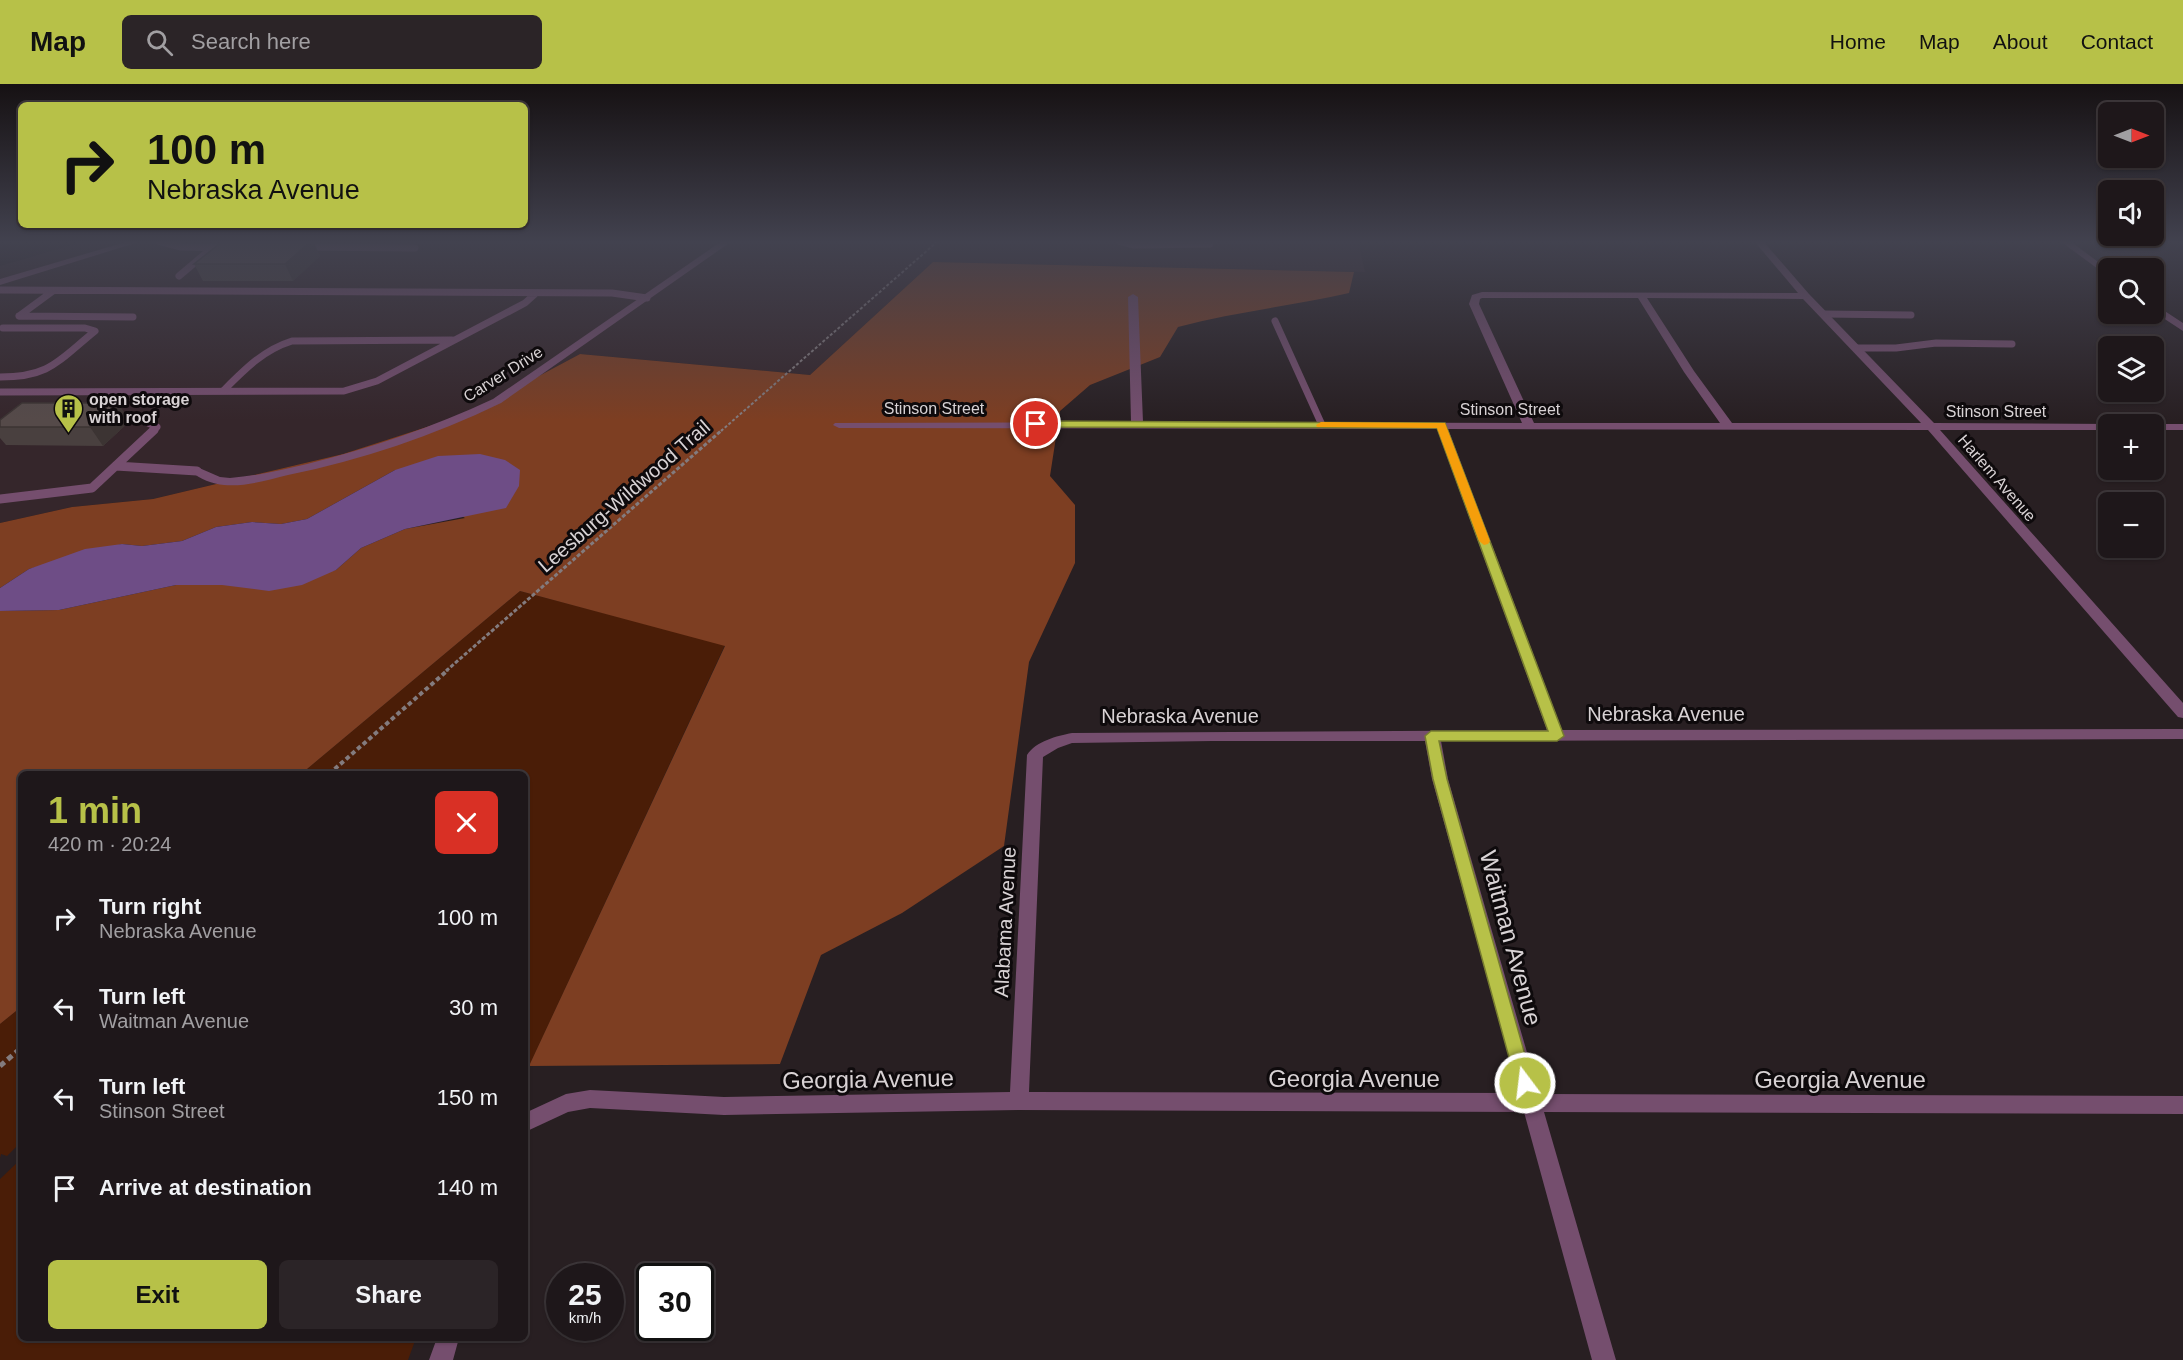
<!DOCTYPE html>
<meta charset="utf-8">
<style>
body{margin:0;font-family:Helvetica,sans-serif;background:#2b2427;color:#f1f3f6;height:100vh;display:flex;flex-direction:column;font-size:22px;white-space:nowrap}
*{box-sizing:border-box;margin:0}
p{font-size:20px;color:#a19fa2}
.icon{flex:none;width:33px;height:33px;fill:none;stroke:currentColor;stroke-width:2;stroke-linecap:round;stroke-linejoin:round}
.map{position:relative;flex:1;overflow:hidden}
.details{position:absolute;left:18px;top:687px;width:510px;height:570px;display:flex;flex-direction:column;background:#1e171a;border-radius:9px;box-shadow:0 2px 4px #0004,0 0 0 2px #3c3639}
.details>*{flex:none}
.top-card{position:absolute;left:18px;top:18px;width:510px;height:126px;border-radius:9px;box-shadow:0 2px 4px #0004,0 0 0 2px #3c3639;background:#b7c148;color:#111;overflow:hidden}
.needle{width:39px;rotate:90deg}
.controls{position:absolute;left:2098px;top:18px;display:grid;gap:12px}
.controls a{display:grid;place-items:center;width:66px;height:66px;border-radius:9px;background:#1e171a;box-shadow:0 2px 4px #0004,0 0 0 2px #3c3639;font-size:30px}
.speed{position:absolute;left:546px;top:1179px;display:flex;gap:12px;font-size:30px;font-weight:700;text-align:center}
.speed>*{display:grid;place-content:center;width:78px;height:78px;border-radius:50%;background:#1e171a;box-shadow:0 2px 4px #0004,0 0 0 2px #3c3639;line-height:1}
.speed small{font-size:15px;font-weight:400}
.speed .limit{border:3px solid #111;border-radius:9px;background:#fff;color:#111}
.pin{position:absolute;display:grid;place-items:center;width:51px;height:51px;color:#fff;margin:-26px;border:3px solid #fff;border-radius:50%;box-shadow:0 2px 6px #0007}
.me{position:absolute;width:66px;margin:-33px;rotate:345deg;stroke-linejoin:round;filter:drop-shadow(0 0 4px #0008)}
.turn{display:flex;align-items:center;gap:21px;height:126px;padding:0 30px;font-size:27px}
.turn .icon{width:78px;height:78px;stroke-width:2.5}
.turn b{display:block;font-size:42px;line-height:51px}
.round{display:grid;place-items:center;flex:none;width:63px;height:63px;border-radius:9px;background:#2b2427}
.head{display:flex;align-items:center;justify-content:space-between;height:102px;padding:0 30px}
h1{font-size:36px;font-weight:600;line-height:45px;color:#b7c148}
.action{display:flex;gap:12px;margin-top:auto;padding:12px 30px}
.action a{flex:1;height:69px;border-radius:9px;background:#b7c148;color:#111;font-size:24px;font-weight:600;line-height:69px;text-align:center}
.action a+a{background:#2b2427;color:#f1f3f6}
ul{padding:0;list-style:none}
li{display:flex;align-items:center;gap:18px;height:90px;padding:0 30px}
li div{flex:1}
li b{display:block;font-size:22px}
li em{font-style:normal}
header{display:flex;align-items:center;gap:36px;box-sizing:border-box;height:84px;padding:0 30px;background:#b7c148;color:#111}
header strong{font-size:28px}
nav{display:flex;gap:33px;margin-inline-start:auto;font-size:21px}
.search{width:420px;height:54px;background:#2b2427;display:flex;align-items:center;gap:15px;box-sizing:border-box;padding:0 21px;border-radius:9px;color:#a19fa2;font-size:22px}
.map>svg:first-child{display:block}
.built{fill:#35262b}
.green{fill:#4a1d07}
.forest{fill:#7d3e22}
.water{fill:#6e4d86}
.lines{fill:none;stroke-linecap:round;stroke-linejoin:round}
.path-far3{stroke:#837b7e;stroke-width:2;stroke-dasharray:3 2;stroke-linecap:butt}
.path-far2{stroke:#837b7e;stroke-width:3;stroke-dasharray:4 2;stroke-linecap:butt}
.path-far1{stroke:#837b7e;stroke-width:4;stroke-dasharray:4.5 3;stroke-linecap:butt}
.path{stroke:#837b7e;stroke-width:5;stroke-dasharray:6 4;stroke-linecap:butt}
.service-far1{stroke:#754e6e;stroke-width:7}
.service{stroke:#754e6e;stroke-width:9}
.minor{fill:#754e6e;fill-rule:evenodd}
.wall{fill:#49403f}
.shaded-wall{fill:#3c3433}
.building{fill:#554a49;stroke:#3c3433;stroke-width:1.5}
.route{fill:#b7c148;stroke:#777d2f;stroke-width:1.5}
.slow{fill:#f59e0b}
.labels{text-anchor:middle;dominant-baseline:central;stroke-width:6;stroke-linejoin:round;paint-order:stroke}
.far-street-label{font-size:16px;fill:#d8d2d4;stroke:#0e0a0c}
.far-poi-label{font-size:16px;font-weight:bold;fill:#d8d2d4;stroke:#0e0a0c;text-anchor:start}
.street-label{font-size:20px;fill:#d8d2d4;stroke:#0e0a0c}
.near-street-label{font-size:24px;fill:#d8d2d4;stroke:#0e0a0c}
</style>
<header>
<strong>Map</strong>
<div class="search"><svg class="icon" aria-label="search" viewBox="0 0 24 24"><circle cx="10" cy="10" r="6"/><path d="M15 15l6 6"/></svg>Search here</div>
<nav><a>Home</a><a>Map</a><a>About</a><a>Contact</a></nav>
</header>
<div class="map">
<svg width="2183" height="1276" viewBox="0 0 2183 1276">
<rect width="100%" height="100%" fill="#281f22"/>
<path class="built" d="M86,157H1358L1365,188L933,178L810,291L580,270L470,329L343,370L153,415L72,423L0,439V182Z"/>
<path class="green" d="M520,507L725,561L525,991V690H301Z
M21,923V1058L7,1072L1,1070L0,1074V940Z
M21,1075V1254H416L408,1276H0V1095Z"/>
<path class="forest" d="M933,178L1354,188L1349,209C1292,222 1234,228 1178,243L1160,273L1090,301L1060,327L1050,392L1075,421V479L1029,578L1004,762L902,829L821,871L780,980L529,982L725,562L520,507L301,690H21V923L0,940V527L59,526L176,501H222L336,486L361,464L405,445L465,434L395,386L307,435L281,440L252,438L216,443L182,457L142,462L122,460L29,485L0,504V439L72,423L153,415L343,370L470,329L580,270L810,291Z"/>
<path class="water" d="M480,370L505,376L520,386L519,402L506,424L405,445L361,464L336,486L302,501L269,507L222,501H176L59,526L0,527V504L29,485L85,465L122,460L142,462L182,457L216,443L252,438L281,440L307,435L395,386L438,372Z"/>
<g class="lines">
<path class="path-far3" d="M721,347L938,157"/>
<path class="path-far2" d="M446,587L722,346"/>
<path class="path-far1" d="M329,690L448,586"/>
<path class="path" d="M0,982L21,964"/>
<path class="service-far1" d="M158,157L181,163L229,164
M1119,157L1134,161L1210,160
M301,163L415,164
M179,192L212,164
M0,206L612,209L647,214
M1824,230L1911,231
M19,232L133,233
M19,232L53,207
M1275,237L1322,341
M1857,264H1896L1936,259L2012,260
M0,293C50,293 58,277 95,247L85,244H3
M223,307C244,286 263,266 292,257L452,256
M0,308L344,307L377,297L525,219L535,210
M113,333H135L157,343L153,347"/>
<path class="service" d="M116,382L197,387
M0,415L92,404L154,346"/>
<path class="minor" d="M129,157H142L0,201V195Z
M722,157H732L501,319C433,352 362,376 288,391C268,396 245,403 224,401C213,400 199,395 191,387L197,383L220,393L230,394C256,392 282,386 307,380C371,364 433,343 493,315Z
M1754,157H1763L1809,210L1934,339L2113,340H2109V346H1940L2183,619V634L2178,633L1928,346L1448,345L1562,646L2183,645V655L1441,657L1448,695L1539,1010L2183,1012V1030L1544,1028L1616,1276H1592L1524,1028L1019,1026L724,1031L590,1024L568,1028L525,1048V1029L566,1010L590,1006L724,1013L1010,1008L1027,671C1036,657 1057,652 1072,649L1547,646L1437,345L839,344L833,341L835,339L1131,338L1128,213L1133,210L1138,213L1143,338L1522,339L1469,220L1472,211L1482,208L1798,209ZM1482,214H1638L1684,288L1720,339H1534L1479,220L1480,215ZM1647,214L1803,215L1921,339H1732L1694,287ZM1212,657H1425L1432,695L1519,1009L1029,1008L1043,673L1058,664L1072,659Z
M2060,157H2070L2109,186V193Z
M2154,220L2183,239V247L2154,228Z
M2150,340H2183V346H2154V340Z
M437,1254H459L453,1276H429Z"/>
</g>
<path class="wall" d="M223,157H313L320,172L293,197H203L194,180Z
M0,336L130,337L103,362L6,361L0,354Z"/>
<path class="shaded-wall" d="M311,157H313L320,172L293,197L285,180Z
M118,319L130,337L103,362L90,343Z"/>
<path class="building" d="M223,157H311L285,180H194Z
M22,319H118L90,343H0V336Z"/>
<linearGradient id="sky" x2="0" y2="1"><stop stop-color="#161113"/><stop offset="0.47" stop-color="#42424f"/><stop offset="1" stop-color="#42424f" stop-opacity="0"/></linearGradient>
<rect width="2183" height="336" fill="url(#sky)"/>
<path class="route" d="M1036,337L1445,339L1564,652L1557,657H1439L1447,695L1533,999L1531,1004L1525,1007L1518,1004L1516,999L1433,695L1425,652L1431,647H1548L1437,344L1032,343L1030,340Z"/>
<path class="slow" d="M1321,338L1445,339L1490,457L1488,460L1484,461L1479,457L1437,344L1317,343L1316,341Z"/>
<defs>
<symbol id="building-pin" viewBox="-11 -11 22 30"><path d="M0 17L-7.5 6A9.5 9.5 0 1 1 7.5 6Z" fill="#b7c148" stroke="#0e0a0c"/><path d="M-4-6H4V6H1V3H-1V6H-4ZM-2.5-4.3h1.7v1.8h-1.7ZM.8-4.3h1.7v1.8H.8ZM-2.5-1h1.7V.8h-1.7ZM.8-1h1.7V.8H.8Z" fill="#111"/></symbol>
</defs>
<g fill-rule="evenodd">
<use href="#building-pin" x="52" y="308" width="33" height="45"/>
</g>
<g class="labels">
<g class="far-street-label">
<text transform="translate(503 290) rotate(-32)">Carver Drive</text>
<text x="934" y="324">Stinson Street</text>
<text x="1510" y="325">Stinson Street</text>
<text x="1996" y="327">Stinson Street</text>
<text transform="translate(1997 394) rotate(49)">Harlem Avenue</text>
</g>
<g class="far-poi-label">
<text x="89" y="315">open storage<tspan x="89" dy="18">with roof</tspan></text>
</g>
<g class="street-label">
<text transform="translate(624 412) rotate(-41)">Leesburg-Wildwood Trail</text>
<text x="1666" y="630">Nebraska Avenue</text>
<text x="1180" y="632">Nebraska Avenue</text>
<text transform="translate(1005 838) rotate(-87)">Alabama Avenue</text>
</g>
<g class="near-street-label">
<text transform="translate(1511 854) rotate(75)">Waitman Avenue</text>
<text x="1354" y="994">Georgia Avenue</text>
<text transform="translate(868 995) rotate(-1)">Georgia Avenue</text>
<text x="1840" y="995">Georgia Avenue</text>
</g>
</g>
</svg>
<div class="controls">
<a><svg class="needle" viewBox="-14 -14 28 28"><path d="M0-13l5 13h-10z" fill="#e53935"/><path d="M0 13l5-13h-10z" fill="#a19fa2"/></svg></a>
<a><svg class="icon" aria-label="sound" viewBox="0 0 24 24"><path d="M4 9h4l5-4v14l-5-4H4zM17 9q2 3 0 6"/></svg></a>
<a><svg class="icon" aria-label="search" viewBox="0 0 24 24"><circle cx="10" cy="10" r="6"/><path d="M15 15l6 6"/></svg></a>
<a><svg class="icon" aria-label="layers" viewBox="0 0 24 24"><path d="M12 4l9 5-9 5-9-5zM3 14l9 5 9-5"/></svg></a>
<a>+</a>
<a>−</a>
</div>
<div class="speed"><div>25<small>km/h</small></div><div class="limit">30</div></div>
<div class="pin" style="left:1036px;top:340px;background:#d93025"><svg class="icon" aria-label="arrive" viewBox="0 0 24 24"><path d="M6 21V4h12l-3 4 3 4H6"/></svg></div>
<svg class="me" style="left:1525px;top:999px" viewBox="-20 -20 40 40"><circle r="17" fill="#b7c148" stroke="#fff" stroke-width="3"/><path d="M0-11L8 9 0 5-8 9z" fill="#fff"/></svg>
<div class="top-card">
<div class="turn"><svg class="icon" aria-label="right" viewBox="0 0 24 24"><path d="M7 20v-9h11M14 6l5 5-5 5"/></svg><div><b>100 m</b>Nebraska Avenue</div></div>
</div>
<section class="details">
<div class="head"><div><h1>1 min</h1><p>420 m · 20:24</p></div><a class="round" style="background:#d93025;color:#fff"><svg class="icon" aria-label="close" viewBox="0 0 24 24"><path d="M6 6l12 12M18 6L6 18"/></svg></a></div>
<ul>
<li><svg class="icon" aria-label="right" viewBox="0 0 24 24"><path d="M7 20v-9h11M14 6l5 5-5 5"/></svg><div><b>Turn right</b><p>Nebraska Avenue</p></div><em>100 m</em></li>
<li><svg class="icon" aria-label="left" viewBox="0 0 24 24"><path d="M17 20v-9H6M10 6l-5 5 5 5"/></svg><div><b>Turn left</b><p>Waitman Avenue</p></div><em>30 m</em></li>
<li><svg class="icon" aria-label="left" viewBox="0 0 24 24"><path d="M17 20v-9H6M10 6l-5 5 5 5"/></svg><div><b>Turn left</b><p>Stinson Street</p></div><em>150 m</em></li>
<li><svg class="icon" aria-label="arrive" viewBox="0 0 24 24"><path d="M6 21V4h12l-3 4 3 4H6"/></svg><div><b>Arrive at destination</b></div><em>140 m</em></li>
</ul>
<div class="action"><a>Exit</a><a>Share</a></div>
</section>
</div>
